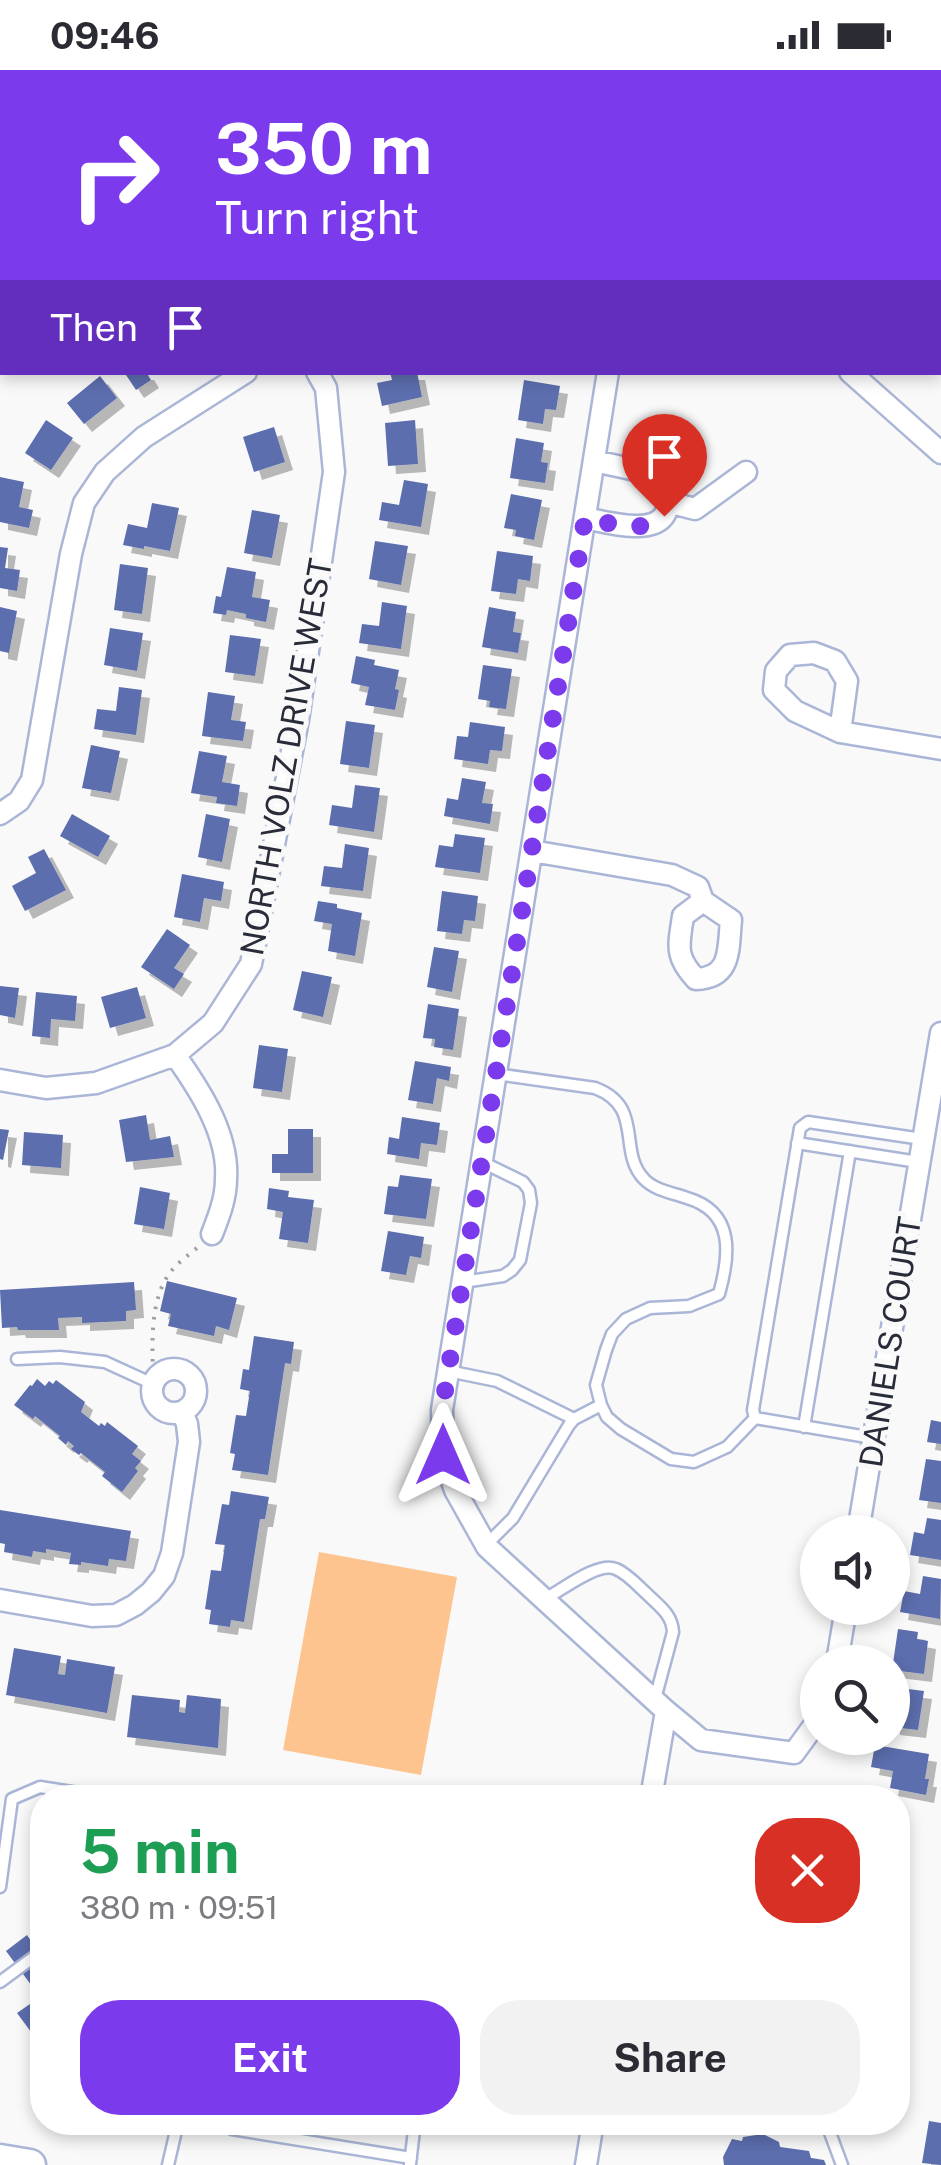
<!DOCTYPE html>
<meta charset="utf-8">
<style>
body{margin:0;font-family:"Public Sans",sans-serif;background:#f2f2f3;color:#2b2b33;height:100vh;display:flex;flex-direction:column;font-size:38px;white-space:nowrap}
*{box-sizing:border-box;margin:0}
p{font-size:32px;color:#7c7c81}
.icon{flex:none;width:55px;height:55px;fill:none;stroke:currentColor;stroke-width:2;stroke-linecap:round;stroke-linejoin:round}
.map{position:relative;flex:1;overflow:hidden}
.sheet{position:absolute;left:30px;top:1715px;width:880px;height:350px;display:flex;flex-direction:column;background:#fff;border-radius:40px;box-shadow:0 5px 15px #0003}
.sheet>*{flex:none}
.top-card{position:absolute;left:0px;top:0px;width:942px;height:305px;box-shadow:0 5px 15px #0003;background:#7c3aed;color:#fff;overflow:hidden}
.buttons{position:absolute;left:800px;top:1445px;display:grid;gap:20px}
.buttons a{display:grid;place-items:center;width:110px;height:110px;border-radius:50%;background:#fff;box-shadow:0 5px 15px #0003;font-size:50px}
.pin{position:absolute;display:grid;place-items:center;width:85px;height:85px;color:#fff;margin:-102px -42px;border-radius:50% 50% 50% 0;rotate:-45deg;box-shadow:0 0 10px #0007}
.pin .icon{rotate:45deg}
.me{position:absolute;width:110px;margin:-55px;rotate:0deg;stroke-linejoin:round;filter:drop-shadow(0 0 8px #0008)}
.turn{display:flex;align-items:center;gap:35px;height:210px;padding:0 50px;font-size:45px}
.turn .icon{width:130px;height:130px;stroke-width:2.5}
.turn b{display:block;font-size:70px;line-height:85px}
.then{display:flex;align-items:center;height:95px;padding:0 50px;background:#0003;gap:20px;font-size:38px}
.round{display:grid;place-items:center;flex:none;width:105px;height:105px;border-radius:40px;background:#f2f2f3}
.summary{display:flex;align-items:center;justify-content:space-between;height:170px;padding:0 50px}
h1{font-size:60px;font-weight:700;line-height:75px;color:#1e9e55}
.action{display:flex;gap:20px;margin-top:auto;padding:20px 50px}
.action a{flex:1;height:115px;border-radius:40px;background:#7c3aed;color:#fff;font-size:40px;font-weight:700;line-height:115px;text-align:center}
.action a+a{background:#f2f2f3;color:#2b2b33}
.status{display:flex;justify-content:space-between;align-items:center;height:70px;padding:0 50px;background:#fff;direction:ltr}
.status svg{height:28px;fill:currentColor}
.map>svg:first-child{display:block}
.green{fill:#fdc48f}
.building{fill:#5b6eae;filter:url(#shadow)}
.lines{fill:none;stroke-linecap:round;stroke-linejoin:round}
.service-casing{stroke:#abb6d7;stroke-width:15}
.minor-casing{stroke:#abb6d7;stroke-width:25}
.primary-casing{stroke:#abb6d7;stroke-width:35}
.path{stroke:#9d9fa5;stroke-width:4;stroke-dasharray:2.5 8;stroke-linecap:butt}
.service{stroke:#fff;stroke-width:10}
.minor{stroke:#fff;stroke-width:20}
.primary{stroke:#fff;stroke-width:30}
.route{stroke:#7c3aed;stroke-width:18;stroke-dasharray:0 32.4}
.labels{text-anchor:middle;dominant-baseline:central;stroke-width:10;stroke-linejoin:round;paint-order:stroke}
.street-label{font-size:32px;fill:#282c39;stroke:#f9f9f9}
</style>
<div class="status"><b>09:46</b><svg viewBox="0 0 49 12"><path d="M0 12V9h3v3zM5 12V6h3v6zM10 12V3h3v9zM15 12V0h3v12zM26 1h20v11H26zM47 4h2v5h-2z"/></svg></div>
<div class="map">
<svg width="941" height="2095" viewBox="0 0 941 2095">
<defs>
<filter id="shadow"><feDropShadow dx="8" dy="8" stdDeviation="0" flood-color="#0004"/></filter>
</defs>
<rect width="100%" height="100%" fill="#f9f9f9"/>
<path class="green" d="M319,1482L457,1507L421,1705L283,1680Z"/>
<path class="building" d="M124,302H146L151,310L136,320Z
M390,302H417L422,327L382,336L377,313L392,310Z
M100,306L117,328L84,354L67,333Z
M524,310L560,316L556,340L545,339L543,354L518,350Z
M46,350L73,368L51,400L25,383Z
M415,350L418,394L388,396L385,353Z
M274,357L285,392L254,402L243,367Z
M516,368L544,373L541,392L548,393L545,413L510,408Z
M0,407L24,412L19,437L33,440L29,458L0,452Z
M404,410L428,414L421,457L379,450L382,432L399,435Z
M511,424L542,430L534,470L515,466L516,460L504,458Z
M152,433L179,438L170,481L144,476V479L123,475L128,454L147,458Z
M252,440L280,445L272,488L244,483Z
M375,471L408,476L401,515L369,509Z
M0,477L8,478L5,498L20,500L17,521L0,518Z
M497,481L533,486L530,511L518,509L516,524L491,521Z
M120,494L148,498L142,544L114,540Z
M227,497L256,502L252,527L270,530L266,552L246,548V544L227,540L226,545L213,543L216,526L221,527Z
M382,532L407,536L401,579L359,573L362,554L379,556Z
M0,537L17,541L9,583L0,581Z
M489,537L516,542L513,562L521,563L518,583L482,577Z
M110,558L143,563L137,601L104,595Z
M230,565L261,569L255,606L225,602Z
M356,586L375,590L374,595L399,600L395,619L399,620L395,640L365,635L369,617L351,613Z
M483,595L512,599L506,639L489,637L490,631L478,629Z
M119,617L142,620L136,665L94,659L97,639L116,641Z
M208,622L235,626L231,650L246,652L243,671L202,666Z
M346,651L375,655L369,698L340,694Z
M470,652L505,657L502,681L490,680L488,694L454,689L457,666L468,667Z
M91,675L120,681L111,723L82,718Z
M199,681L227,686L222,712L240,715L237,736L216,733L217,727L191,723Z
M462,708L486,712L482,733L493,734L490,754L444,746L447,728L458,730Z
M355,715L380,718L374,762L329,755L332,735L352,738Z
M72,744L110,766L98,787L60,766Z
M206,744L230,749L222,792L198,787Z
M455,764L485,768L480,803L435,797L439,775L453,777Z
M345,774L369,778L363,821L321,816L324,796L342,798Z
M44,779L66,820L25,841L12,816L36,803L28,787Z
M182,804L224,812L221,831L204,828L200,852L174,847Z
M442,821L478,826L475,851L464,850L462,864L437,861Z
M318,831L337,834V838L362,843L355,886L328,881L332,854L314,851Z
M167,859L190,875L174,898L184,904L174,919L141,897Z
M434,877L459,881L452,922L427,917Z
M302,901L332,907L323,947L293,940Z
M0,916L19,918L15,948L0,945Z
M137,917L146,948L110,958L101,927Z
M36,922L77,926L75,951L51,949L50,968L32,966Z
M428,934L459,939L453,980L434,977L435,969L423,968Z
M259,975L288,979L282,1022L253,1018Z
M415,991L451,997L449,1011L437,1008L433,1034L408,1030Z
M146,1045L150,1070L170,1066L174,1087L126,1092L119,1050Z
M402,1047L440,1053L437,1075L421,1073L419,1089L387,1084L389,1067L399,1069Z
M0,1059L9,1060L3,1090L0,1089Z
M288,1059H313V1103H272V1084H288Z
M24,1062L63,1065L61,1098L22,1095Z
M400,1105L432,1109L426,1149L384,1144L388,1116L398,1117Z
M140,1117L170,1123L164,1159L134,1154Z
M269,1118L289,1121L288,1127L314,1130L308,1173L279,1169L283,1142L267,1139Z
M388,1161L424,1167L421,1188L410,1186L406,1205L381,1201Z
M167,1211L237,1228L229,1260L216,1256L214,1266L168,1256L171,1244L160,1241Z
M134,1212L136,1240L126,1241V1251L82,1253V1247L58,1248L59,1260H18L17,1257L2,1258L0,1220Z
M254,1266L294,1272L291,1294L285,1293L268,1405L232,1400L235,1384L230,1383L236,1345L246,1346L250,1321L240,1319L243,1299L249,1300Z
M37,1309L45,1316L49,1311L53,1314L56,1310L85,1332L81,1342L99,1356L101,1353L105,1356L107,1352L138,1376L132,1384L141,1391L135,1398L138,1401L122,1422L102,1406L105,1402L81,1383L79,1385L71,1379L74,1376L68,1371L66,1375L58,1368L60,1366L35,1346L33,1349L14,1335L30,1315L32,1316Z
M931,1350L941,1352V1374L927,1372Z
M926,1389L941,1391V1433L919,1430Z
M231,1421L269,1427L265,1449H260L244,1552L231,1550L230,1557L209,1554L211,1540L205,1539L211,1500L221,1501L225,1475L215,1474L222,1434L229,1435Z
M0,1440L131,1461L126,1491L109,1489L108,1496L81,1492V1495L69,1494L71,1483L46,1479V1483L33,1481L32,1487L4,1482L5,1474L0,1473Z
M927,1448L941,1450V1490L910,1485L914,1462L924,1464Z
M923,1506L941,1509L940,1549L900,1542L904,1521L920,1524Z
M898,1559L918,1562L917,1569L928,1571L924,1604L892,1600Z
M14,1578L61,1586L58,1604L65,1605L67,1589L115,1597L107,1643L6,1625Z
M900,1618L924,1621L918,1660L892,1657V1633L897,1634Z
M132,1625L180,1630L179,1642L185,1643L187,1625L221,1629L218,1678L127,1667Z
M875,1675L929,1684L925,1709H929L926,1725L890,1718L893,1701L871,1697Z
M27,1865L42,1887V1977L17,1943L40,1927L6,1881Z
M929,2051L941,2053V2095L922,2093Z
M763,2064L779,2072L780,2077L809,2081L811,2088L824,2090L826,2095H724L723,2087L732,2069L742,2071L743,2067Z"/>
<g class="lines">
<defs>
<path id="service" d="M940,165L941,166
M496,1004L595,1018C645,1037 617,1081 644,1109C654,1120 673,1123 687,1128C735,1142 730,1185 719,1224L689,1236L650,1238L626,1249L612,1264L606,1280L596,1315L601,1335L607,1347L621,1359L671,1389L694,1392L727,1377L755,1348L753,1340L800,1058L808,1052L922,1069
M797,1073L918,1092
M463,1212L503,1206L512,1200L520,1190L531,1133L529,1120L523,1112L482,1092
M17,1289L60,1287L105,1292L153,1314
M448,1301L497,1311L574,1349
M755,1348L873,1368
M804,1357L850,1081
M487,1474L513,1448L569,1355L574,1349L601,1335
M545,1529C562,1520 598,1491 616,1499C628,1504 638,1516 647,1524C659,1536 672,1544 673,1562L655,1629
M0,1817L12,1729L40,1717L110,1728
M0,1912L42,1881
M234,2052L232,2059L411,2088
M826,2052L842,2095
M410,2094L415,2052
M168,2095L178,2052"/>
<path id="minor" d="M123,2L124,0
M391,2L392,0
M0,161L2,159
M940,233L941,232
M608,302L442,1340L443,1385L455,1420L487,1477L666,1641L701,1670L794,1683L818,1650
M850,302L941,383
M668,432L695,439L746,402
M585,448C605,452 653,466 665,444C669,437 669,427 669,419L659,405L594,391
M840,662L847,611L835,591L814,583L790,585L776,601L774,620L795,641L840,662L941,679
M0,744L19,731L32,710L71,484L84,433L105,402L144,367L246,302
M532,781L672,805L698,817L703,831L731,850C728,879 732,908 696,909C674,886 679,875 683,846L703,831
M175,985C200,1020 229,1065 226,1109C226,1128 219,1146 212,1164
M0,1010L46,1018L96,1013L175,985L213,953L251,894L298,650L334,402L326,318L317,302
M152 1321a22 22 0 1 1 44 0a22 22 0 1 1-44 0Z
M858,1462L941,963
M0,1530L92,1546L116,1545L135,1535L151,1522L164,1506L172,1483L189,1372L187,1354L182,1342
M837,1592L846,1538
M651,1728L666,1641
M586,2095L593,2052"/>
<path id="primary" d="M0,2090L30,2095"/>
</defs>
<use href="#service" class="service-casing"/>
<use href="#minor" class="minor-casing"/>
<use href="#primary" class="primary-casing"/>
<path class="path" d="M626,2L630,0
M153,1302C152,1270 150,1225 173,1199C180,1191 190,1184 198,1177"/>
<use href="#service" class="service"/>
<use href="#minor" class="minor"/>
<use href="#primary" class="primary"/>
</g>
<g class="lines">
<path class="route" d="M443,1385L442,1340L585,448C610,453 644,465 664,446"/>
</g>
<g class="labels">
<g class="street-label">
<text transform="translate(286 687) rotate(-80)">NORTH VOLZ DRIVE WEST</text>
<text transform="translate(890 1272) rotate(-81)">DANIELS COURT</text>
</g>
</g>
</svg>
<div class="buttons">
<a><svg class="icon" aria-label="sound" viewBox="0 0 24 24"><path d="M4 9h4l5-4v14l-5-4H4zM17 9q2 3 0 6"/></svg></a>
<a><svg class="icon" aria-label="search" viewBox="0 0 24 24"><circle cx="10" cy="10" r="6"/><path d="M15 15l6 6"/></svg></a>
</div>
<div class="pin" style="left:664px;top:446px;background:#d93025"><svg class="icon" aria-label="arrive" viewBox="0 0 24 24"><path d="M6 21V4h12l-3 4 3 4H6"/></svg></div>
<svg class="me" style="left:443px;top:1385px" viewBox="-20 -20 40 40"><path d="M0-17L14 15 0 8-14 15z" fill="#7c3aed" stroke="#fff" stroke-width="4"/></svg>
<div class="top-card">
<div class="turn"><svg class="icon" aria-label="right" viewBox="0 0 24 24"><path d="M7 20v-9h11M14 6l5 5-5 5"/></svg><div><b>350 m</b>Turn right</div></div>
<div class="then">Then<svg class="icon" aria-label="arrive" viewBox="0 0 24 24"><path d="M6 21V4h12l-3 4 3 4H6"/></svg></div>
</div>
<section class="sheet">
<div class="summary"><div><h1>5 min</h1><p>380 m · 09:51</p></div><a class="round" style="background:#d93025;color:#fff"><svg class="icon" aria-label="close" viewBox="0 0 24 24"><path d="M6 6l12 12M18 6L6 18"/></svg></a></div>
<div class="action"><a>Exit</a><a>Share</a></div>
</section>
</div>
